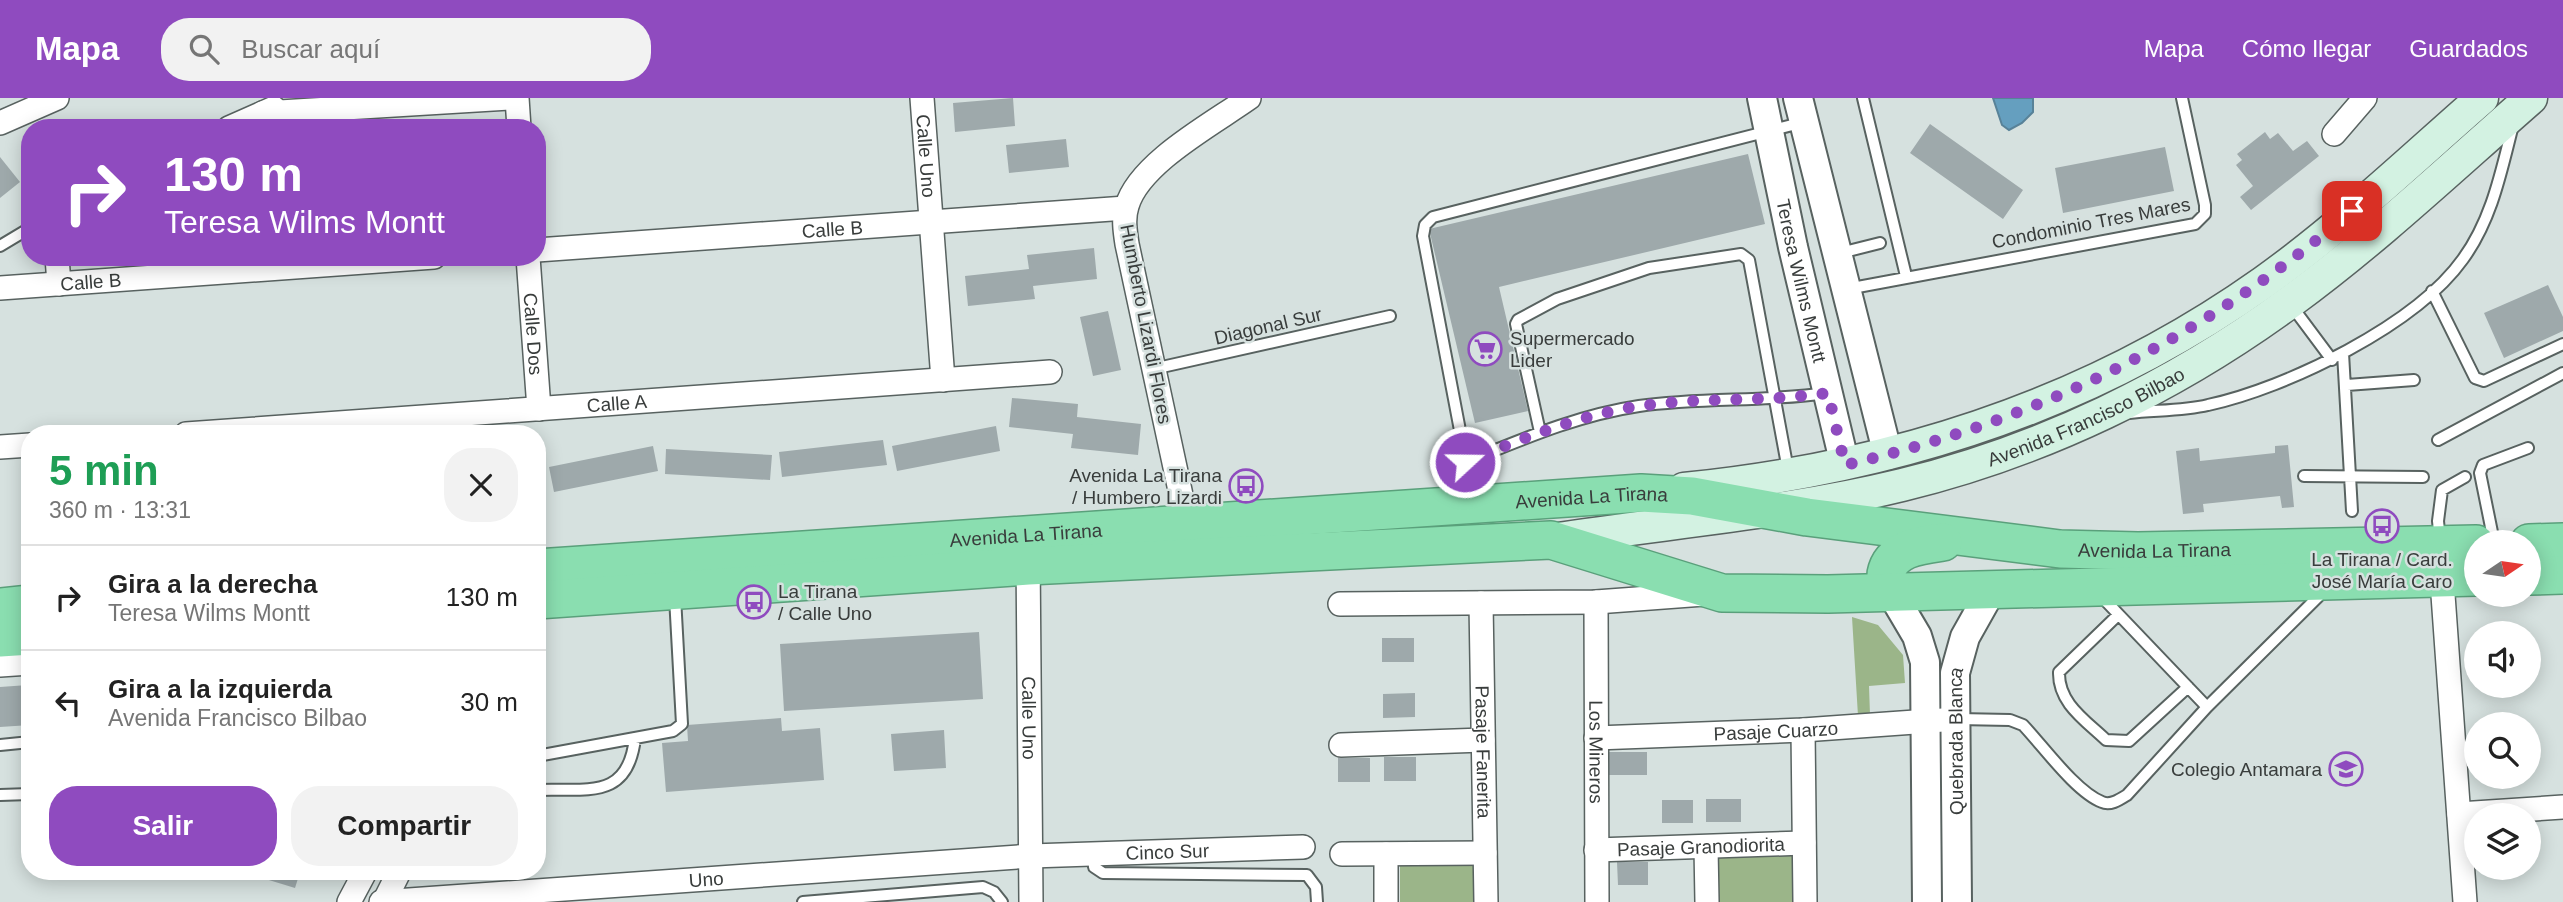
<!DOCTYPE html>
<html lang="es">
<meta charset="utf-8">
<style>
body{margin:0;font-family:Arial,sans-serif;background:#f2f2f2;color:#222;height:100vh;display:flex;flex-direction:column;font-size:26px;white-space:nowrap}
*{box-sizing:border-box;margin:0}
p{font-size:23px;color:#767676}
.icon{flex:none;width:38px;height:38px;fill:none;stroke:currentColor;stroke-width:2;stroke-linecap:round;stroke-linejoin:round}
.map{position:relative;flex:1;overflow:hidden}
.side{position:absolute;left:21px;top:327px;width:525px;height:455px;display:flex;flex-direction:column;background:#fff;border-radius:28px;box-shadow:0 4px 18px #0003}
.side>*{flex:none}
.guide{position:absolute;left:21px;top:21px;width:525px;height:147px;border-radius:28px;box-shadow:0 4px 18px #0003;background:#8f4bbf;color:#fff;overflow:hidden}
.needle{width:46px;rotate:77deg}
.buttons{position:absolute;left:2464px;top:432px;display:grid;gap:14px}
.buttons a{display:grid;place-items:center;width:77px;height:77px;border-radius:50%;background:#fff;box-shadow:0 4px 18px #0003;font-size:35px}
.pin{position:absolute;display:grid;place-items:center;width:60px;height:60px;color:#fff;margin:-30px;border-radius:14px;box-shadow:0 4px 10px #0006}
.me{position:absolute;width:77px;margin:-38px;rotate:69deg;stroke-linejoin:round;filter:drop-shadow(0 0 5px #0008)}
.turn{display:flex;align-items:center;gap:24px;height:147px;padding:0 28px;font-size:32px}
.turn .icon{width:91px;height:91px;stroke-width:2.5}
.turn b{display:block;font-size:49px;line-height:60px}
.round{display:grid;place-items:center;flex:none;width:74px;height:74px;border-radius:28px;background:#f2f2f2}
.overview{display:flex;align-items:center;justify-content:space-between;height:119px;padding:0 28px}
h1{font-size:42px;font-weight:800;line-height:52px;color:#1e9e55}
.action{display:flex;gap:14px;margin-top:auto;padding:14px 28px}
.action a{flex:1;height:80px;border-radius:28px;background:#8f4bbf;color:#fff;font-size:28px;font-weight:800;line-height:80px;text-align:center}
.action a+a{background:#f2f2f2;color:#222}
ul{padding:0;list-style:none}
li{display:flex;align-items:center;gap:21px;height:105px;padding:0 28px;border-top:2px solid #e0e0e0}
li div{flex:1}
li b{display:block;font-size:26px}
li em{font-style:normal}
header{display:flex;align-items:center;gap:42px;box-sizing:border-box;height:98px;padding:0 35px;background:#8f4bbf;color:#fff}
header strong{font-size:33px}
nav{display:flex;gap:38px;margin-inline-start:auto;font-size:24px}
.search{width:490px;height:63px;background:#f2f2f2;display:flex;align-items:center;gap:18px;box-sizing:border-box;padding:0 24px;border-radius:28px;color:#767676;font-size:26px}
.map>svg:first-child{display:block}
.green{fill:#9bb589}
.water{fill:#659fbf;stroke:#588298;stroke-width:2}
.building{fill:#9ea9ab}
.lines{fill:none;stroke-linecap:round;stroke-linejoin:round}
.service-casing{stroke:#586260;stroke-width:14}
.minor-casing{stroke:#586260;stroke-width:26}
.tertiary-casing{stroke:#586260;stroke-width:32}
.secondary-casing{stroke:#586260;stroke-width:35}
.trunk-casing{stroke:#5aa07b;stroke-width:40}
.service{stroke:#fff;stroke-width:10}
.minor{stroke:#fff;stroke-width:23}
.tertiary{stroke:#fff;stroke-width:28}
.secondary{stroke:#d3f2e2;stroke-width:32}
.trunk{stroke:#8adeb0;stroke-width:37}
.route{stroke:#8f4bbf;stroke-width:12;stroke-dasharray:0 21.6}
.labels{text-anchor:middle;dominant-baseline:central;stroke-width:5;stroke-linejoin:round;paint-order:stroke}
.street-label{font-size:19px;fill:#393d3c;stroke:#d6e1df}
.poi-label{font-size:19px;fill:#393d3c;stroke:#d6e1df;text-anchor:start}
</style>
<header>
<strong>Mapa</strong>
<div class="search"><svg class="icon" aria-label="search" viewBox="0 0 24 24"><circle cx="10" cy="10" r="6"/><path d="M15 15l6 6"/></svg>Buscar aquí</div>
<nav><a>Mapa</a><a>Cómo llegar</a><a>Guardados</a></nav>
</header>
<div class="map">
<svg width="2563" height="804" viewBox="0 0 2563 804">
<rect width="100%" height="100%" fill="#d6e1df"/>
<path class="green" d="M1852,519L1878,527L1903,557L1905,585L1869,588L1870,617L1858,618Z
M1794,755L1796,804H1719L1717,757Z
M1400,764H1475V804H1400Z"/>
<path class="water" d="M1993,0H2033V14L2022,25L2009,32L2002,27Z"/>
<path class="building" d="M1013,0L1015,28L955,34L953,5Z
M1930,26L2023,92L2003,121L1910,55Z
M2265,34L2270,41L2278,35L2293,53L2307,43L2319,58L2251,112L2240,99L2253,88L2236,67L2242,62L2237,56Z
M1066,41L1069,69L1009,75L1006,47Z
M2165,49L2174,93L2063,115L2055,70Z
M1748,56L1765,126L1499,189L1528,313L1475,325L1429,131Z
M0,59L20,84L0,100Z
M1094,150L1097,181L1033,188L1035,201L968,208L965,178L1029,171L1027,157Z
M2548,187L2563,219V233L2504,260L2484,215Z
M1108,213L1121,272L1093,278L1080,219Z
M1012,300L1078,306L1077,319L1141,326L1138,357L1071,350L1073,336L1009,329Z
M996,328L1000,353L897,373L892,348Z
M883,342L887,367L782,379L779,354Z
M2288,347L2294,409L2282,410L2280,398L2203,406L2204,414L2183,416L2176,353L2199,350L2200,363L2275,355V348Z
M653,348L658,373L554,394L549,369Z
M666,351L772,357L770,382L665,376Z
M537,377H544L542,403L537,402Z
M979,534L983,601L784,613L780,546Z
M1382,540H1414V564H1382Z
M28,587L30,627L0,629V589Z
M1415,595V619L1383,620V596Z
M781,620L782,633L820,630L824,682L666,694L662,645L688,643L687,627Z
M944,632L946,670L894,673L891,636Z
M1609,654H1647V677H1609Z
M1384,659H1416V683H1384Z
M1338,660H1370V684H1338Z
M1706,701H1741V724H1706Z
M1662,702H1693V725H1662Z
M1617,764H1648V787H1618Z
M261,774H300L295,790L259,779Z"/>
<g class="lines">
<defs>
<path id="service" d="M1863,0L1906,178
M0,148L30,130
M1840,155L1880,145
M1847,191L2195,126L2205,116V107L2182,0
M2432,193L2475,280L2484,283L2563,246
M2291,207L2332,262
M2343,255L2352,413
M1153,271L1390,218
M2347,287L2414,282
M2129,315C2155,312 2183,313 2208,307C2287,290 2416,227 2463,161C2492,121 2501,74 2513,27
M1540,334L1516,226L1518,222L1557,201L1649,170L1741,156L1749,162L1788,372
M2438,342L2563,275
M1466,364C1523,341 1578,317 1639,308C1702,299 1765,304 1827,295
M2304,378L2423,379
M1468,402L1466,364L1423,138L1425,127L1433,119L1804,24
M2440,443L2438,423L2442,392L2465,379
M2494,444L2480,375L2483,367L2528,350
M2101,498L2207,609
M2118,517L2059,574C2058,605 2085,622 2106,642L2129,643L2188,589
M1958,621L2010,622L2023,627C2043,648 2076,694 2102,704C2110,708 2119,702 2127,697L2207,609L2324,493
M0,647L30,644
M537,658L673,633L682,626L675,499
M537,692C587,690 628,703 635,640
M0,697L30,696
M1093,756L1094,769L1103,775L1307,777L1316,789L1317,804
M803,804L983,789L994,794L1002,804"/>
<g id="minor">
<path d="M517,0L519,30"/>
<path id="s1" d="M922,0L943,282"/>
<path d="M263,15L511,0"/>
<path d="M0,25L57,0"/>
<path d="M229,30L274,10"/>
<path d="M2334,36L2365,0"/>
<path id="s2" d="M537,152L1126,110"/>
<path d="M57,159L59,186"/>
<path id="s3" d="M528,159L539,311"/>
<path id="s4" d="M0,190L434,159"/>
<path id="s5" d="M186,336L1050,274"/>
<path d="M0,349L30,347"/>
<path d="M1187,425L1127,146C1125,133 1123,120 1127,108C1139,65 1214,25 1249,0"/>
<path id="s6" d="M1028,457L1031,804"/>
<path d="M2441,469L2465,804"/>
<path id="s7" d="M1596,504L1597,804"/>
<path id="s8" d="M1481,505L1486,804"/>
<path d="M1340,506L1596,504L1704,496"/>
<path d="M0,567L30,565"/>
<path d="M1803,632L1805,804"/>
<path id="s9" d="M1596,640L1803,632L1943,622"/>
<path d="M1341,647L1483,642"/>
<path d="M2459,716L2563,709"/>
<path d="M1706,749L1707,804"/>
<path id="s10" d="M1596,752L1804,745"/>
<path d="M1342,756L1485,755"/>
<path d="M1386,756V804"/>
<path d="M349,804L365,774"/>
<path id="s11" d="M381,804L1031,758L1303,749"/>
<path d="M384,804L399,774"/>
</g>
<g id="tertiary">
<path id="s12" d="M1762,0L1793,149L1845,367"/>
<path d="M1798,0L1888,357"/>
<path d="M1891,494L1917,538L1925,564L1927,804"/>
<path id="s13" d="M1957,804L1955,575L1965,539L1992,491"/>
</g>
<g id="secondary">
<path d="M1684,391C1893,370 2092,306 2264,184C2341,129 2411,62 2482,0"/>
<path id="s14" d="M1552,442C1669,424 1787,415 1902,387C2042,353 2174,289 2290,204C2375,142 2452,69 2531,0"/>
</g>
<g id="trunk">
<path d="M2529,445L2563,444"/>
<path id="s15" d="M537,470L1641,395L1692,398L1807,419L2060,451L2138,453L2476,446"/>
<path d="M2529,478L2563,477"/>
<path d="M1891,494L1886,476C1891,450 1921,447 1943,444"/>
<path d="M537,502L1028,468L1551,442L1722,495L1828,496L2476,479"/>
<path d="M0,509L30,506"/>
<path d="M0,540L30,538"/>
</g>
</defs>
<use href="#service" class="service-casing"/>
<use href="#minor" class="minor-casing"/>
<use href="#tertiary" class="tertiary-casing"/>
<use href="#secondary" class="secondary-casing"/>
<use href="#trunk" class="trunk-casing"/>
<use href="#service" class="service"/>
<use href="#minor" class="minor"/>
<use href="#tertiary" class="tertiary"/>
<use href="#secondary" class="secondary"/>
<use href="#trunk" class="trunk"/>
</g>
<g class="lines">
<path class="route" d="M1465,364C1522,341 1579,317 1640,308C1702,299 1765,304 1828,295L1845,367C2039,322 2200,242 2352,113"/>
</g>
<defs>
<symbol id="supermarket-ring" viewBox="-11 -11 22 22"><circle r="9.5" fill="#d6e1df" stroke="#8f4bbf" stroke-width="1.5"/><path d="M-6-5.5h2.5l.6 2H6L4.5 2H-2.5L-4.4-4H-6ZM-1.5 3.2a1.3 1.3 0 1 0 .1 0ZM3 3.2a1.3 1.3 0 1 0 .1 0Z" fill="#8f4bbf"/></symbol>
<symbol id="bus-ring" viewBox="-11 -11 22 22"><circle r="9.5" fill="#d6e1df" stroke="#8f4bbf" stroke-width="1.5"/><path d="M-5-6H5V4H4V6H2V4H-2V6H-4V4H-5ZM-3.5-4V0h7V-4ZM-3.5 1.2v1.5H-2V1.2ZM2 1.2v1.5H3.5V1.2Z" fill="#8f4bbf"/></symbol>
<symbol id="school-ring" viewBox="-11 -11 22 22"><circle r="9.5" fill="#d6e1df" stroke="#8f4bbf" stroke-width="1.5"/><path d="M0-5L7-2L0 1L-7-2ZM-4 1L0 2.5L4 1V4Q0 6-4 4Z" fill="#8f4bbf"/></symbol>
</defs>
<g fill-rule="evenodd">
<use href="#supermarket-ring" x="1466" y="232" width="38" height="38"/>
<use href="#bus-ring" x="1227" y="369" width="38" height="38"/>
<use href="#bus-ring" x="2363" y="409" width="38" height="38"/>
<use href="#bus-ring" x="735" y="485" width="38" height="38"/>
<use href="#school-ring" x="2327" y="652" width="38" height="38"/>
</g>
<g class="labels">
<g class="street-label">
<text stroke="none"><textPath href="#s1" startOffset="58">Calle Uno</textPath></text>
<text transform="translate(2091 125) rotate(-11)">Condominio Tres Mares</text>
<text stroke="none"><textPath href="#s2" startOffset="296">Calle B</textPath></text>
<text stroke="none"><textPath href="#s4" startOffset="91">Calle B</textPath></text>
<text stroke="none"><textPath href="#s12" startOffset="187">Teresa Wilms Montt</textPath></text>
<text transform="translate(1146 226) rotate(79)">Humberto Lizardi Flores</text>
<text transform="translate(1268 228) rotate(-13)">Diagonal Sur</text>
<text stroke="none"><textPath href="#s3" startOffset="77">Calle Dos</textPath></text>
<text stroke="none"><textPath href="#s5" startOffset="432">Calle A</textPath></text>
<text stroke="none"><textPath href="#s14" startOffset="551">Avenida Francisco Bilbao</textPath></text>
<text stroke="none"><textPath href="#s15" startOffset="1057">Avenida La Tirana</textPath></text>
<text stroke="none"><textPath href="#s15" startOffset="490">Avenida La Tirana</textPath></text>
<text stroke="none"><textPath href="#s15" startOffset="1624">Avenida La Tirana</textPath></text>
<text stroke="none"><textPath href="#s6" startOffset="163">Calle Uno</textPath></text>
<text stroke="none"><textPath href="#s9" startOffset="180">Pasaje Cuarzo</textPath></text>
<text stroke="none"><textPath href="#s13" startOffset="161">Quebrada Blanca</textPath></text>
<text stroke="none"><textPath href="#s8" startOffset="149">Pasaje Fanerita</textPath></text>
<text stroke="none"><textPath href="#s7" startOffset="150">Los Mineros</textPath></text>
<text stroke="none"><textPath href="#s10" startOffset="105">Pasaje Granodiorita</textPath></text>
<text stroke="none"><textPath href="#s11" startOffset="788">Cinco Sur</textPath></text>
<text stroke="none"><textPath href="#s11" startOffset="326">Uno</textPath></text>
</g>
<g class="poi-label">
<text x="1510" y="240">Supermercado<tspan x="1510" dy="22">Lider</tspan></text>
<text x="1222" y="377" text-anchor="end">Avenida La Tirana<tspan x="1222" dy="22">/ Humbero Lizardi</tspan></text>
<text x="2382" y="461" text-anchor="middle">La Tirana / Card.<tspan x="2382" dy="22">José María Caro</tspan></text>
<text x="778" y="493">La Tirana<tspan x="778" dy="22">/ Calle Uno</tspan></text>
<text x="2322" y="671" text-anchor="end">Colegio Antamara</text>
</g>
</g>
</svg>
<div class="buttons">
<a><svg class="needle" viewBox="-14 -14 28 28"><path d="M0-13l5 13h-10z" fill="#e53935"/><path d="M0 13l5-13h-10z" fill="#767676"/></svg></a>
<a><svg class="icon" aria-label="sound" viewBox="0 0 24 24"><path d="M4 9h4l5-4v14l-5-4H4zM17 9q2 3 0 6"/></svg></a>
<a><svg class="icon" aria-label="search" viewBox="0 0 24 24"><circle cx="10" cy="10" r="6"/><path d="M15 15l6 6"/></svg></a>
<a><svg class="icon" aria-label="layers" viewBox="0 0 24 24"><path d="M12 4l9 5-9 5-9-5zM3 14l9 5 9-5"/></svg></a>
</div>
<div class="pin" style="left:2352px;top:113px;background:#d93025"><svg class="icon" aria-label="arrive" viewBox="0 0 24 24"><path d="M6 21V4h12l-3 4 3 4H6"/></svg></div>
<svg class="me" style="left:1465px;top:364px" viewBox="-20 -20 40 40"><circle r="17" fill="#8f4bbf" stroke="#fff" stroke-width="3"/><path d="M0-11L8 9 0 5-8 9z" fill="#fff"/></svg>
<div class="guide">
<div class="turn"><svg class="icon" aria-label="right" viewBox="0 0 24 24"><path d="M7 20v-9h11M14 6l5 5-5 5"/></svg><div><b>130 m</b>Teresa Wilms Montt</div></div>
</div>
<section class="side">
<div class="overview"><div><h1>5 min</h1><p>360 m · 13:31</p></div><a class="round"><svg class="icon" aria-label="close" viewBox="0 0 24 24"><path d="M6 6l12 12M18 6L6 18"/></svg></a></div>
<ul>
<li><svg class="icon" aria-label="right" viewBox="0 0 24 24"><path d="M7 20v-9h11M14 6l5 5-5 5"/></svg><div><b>Gira a la derecha</b><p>Teresa Wilms Montt</p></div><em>130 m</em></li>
<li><svg class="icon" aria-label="left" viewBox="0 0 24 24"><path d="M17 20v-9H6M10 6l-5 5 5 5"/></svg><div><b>Gira a la izquierda</b><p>Avenida Francisco Bilbao</p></div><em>30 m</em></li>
</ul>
<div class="action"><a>Salir</a><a>Compartir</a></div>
</section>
</div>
